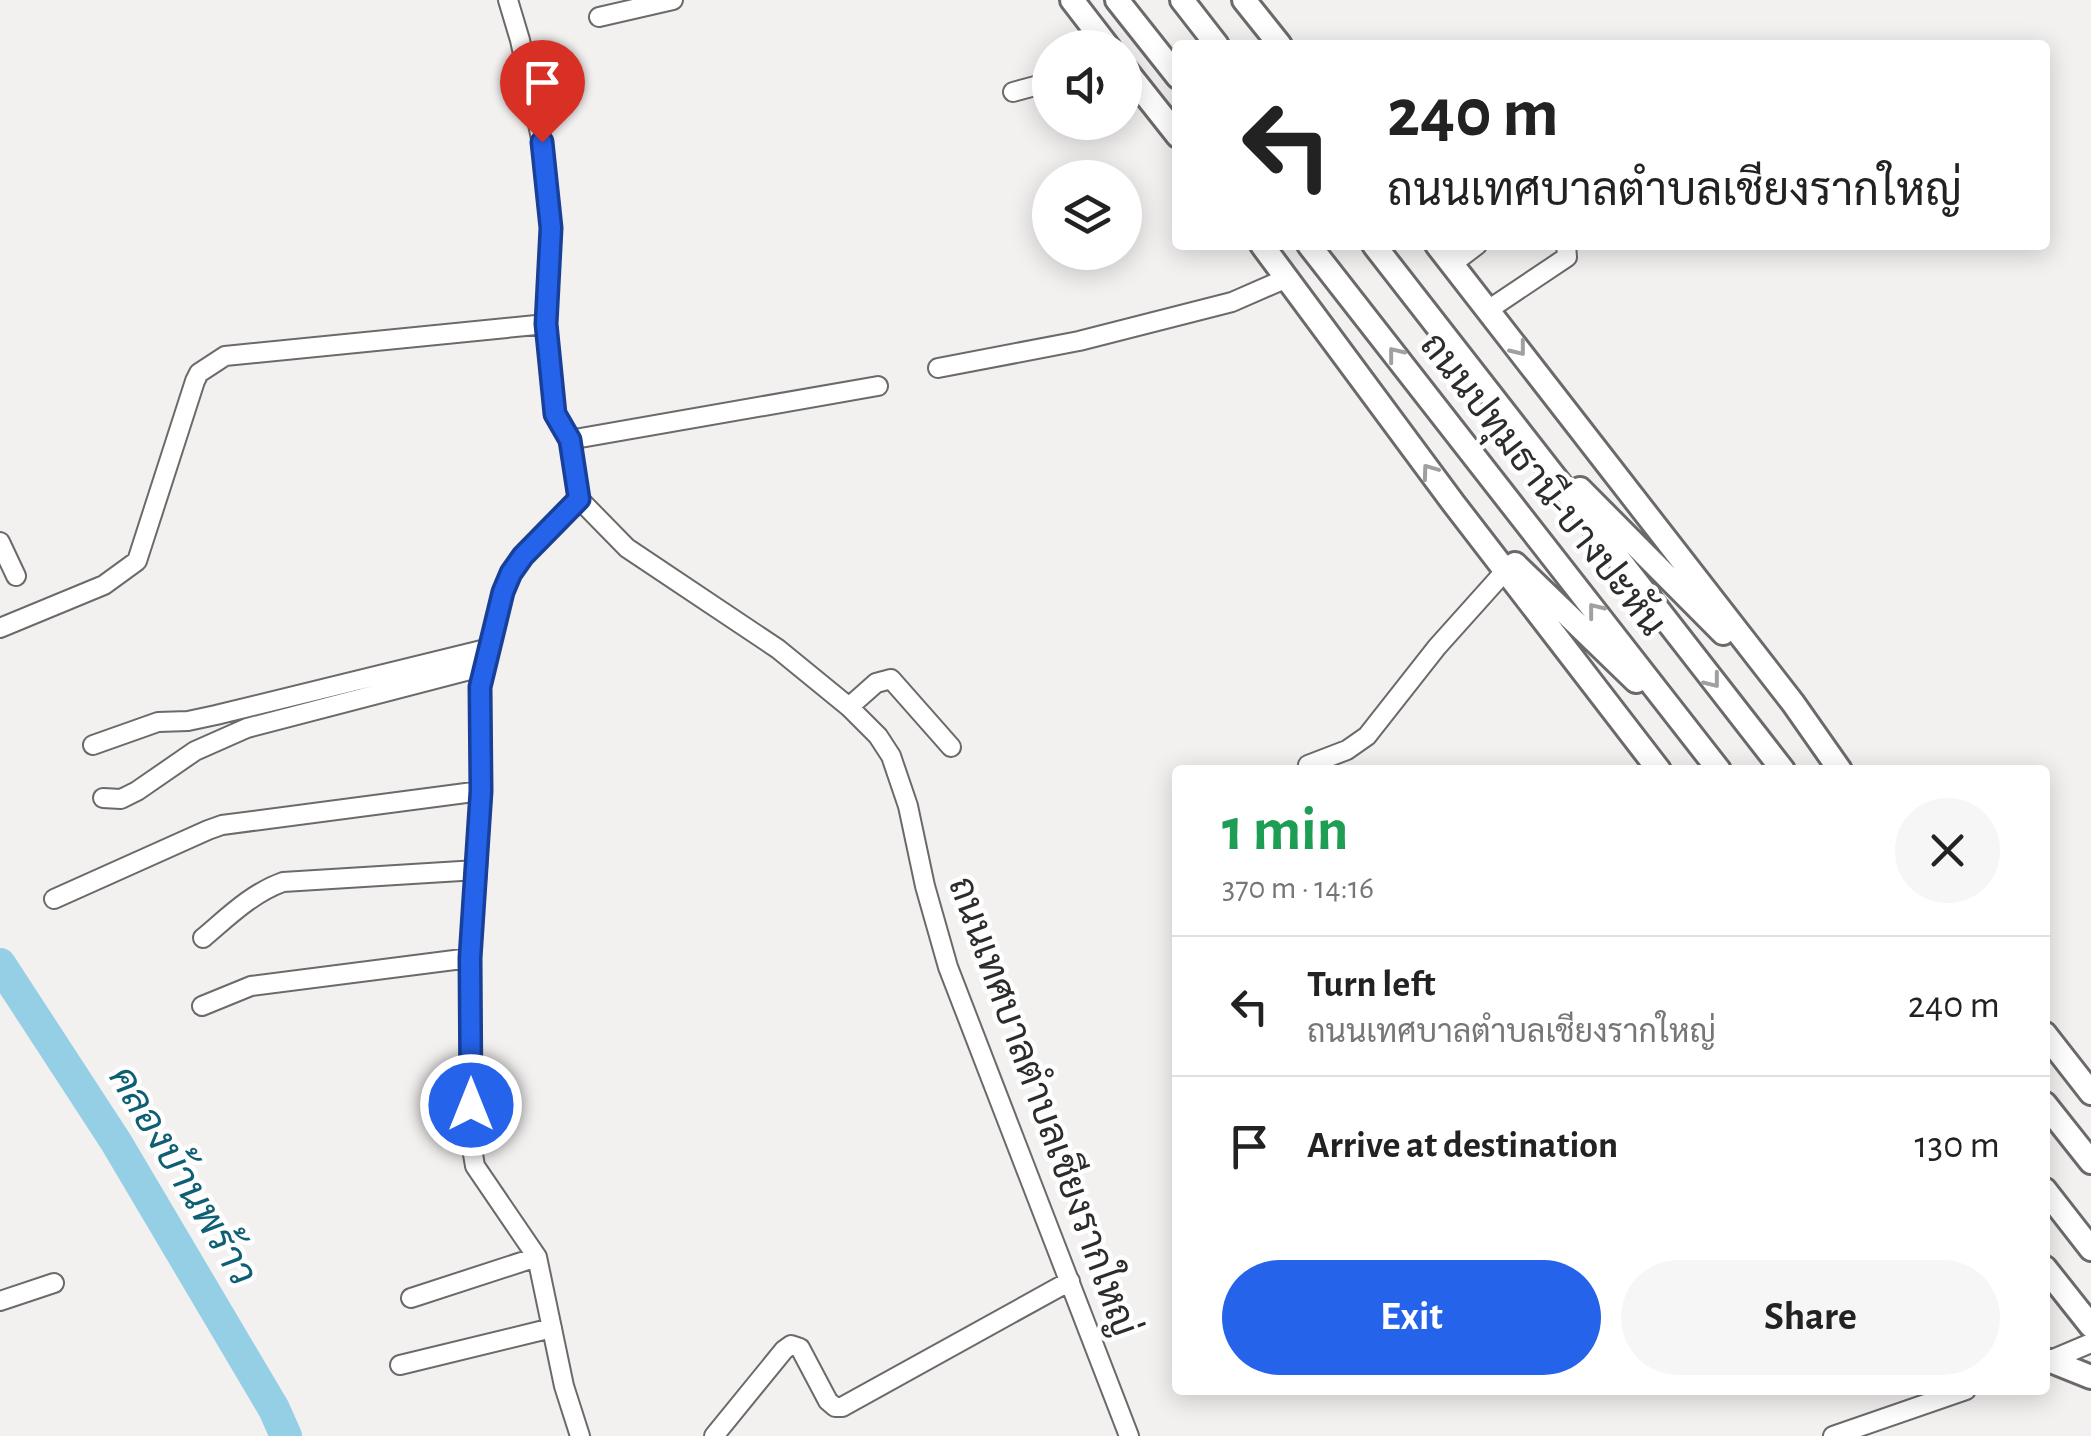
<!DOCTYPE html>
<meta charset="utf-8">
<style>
body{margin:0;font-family:"Alegreya Sans",Sarabun,sans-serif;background:#f6f6f6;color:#222;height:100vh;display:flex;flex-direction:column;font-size:38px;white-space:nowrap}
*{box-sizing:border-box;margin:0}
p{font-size:32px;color:#767676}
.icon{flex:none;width:55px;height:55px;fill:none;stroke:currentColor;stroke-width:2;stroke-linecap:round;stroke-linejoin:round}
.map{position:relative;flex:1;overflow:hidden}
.details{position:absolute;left:1172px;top:765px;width:878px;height:630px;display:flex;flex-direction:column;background:#fff;border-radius:10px;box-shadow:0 5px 25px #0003}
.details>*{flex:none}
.banner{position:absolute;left:1172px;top:40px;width:878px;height:210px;border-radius:10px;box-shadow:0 5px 25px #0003;background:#fff;color:#222;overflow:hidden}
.controls{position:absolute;left:1032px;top:30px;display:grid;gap:20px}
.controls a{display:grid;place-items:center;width:110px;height:110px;border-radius:50%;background:#fff;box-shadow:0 5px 25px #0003;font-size:50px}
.pin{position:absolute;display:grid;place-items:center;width:85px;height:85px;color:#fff;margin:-102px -42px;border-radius:50% 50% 50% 0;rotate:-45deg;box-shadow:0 0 10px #0007}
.pin .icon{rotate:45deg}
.me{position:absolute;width:110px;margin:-55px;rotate:0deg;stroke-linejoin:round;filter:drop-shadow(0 0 8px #0008)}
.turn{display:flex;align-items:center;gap:35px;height:210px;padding:0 50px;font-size:45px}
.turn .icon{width:130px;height:130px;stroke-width:2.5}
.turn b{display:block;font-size:70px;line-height:85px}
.round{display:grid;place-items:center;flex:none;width:105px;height:105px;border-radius:52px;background:#f6f6f6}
.summary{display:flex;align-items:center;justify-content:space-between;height:170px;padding:0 50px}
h1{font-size:60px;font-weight:700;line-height:75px;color:#1e9e55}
.primary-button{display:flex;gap:20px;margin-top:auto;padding:20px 50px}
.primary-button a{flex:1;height:115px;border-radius:60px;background:#2563eb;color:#fff;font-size:40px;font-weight:700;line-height:115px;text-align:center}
.primary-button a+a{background:#f6f6f6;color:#222}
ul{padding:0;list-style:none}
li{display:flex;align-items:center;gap:30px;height:140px;padding:0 50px;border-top:2px solid #e0e0e0}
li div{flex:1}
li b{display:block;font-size:38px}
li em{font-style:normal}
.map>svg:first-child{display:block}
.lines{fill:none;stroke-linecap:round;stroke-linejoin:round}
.river{stroke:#94cfe5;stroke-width:32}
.minor-casing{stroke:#6c696a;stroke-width:22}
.major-casing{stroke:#6c696a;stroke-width:28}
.minor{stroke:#fff;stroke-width:18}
.major{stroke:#fff;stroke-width:22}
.oneway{stroke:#a0a0a0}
.route-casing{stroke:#184099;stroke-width:25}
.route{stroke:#2563eb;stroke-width:18}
.labels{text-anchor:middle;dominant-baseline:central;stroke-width:9;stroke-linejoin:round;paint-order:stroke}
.street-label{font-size:38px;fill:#2d2c2c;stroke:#fffefe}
.water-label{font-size:40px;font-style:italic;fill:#0e5e74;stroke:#fffefe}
</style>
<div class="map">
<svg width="2091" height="1436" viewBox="0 0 2091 1436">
<rect width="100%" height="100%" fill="#f3f0f0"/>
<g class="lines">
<path class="river" d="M0,964L116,1142L274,1409L286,1436"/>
<defs>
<path id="minor" d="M508,0L520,40L542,143L551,228L546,324L555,414L569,440L579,499L627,548L778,649L849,707L878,736L891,756L908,806L925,886L948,967L1129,1436
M599,17L673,0
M1013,92L1050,82
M1452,264L1477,245
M1488,310L1567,257L1566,245
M938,368L1079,341L1232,302L1287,278
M569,440L878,386
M0,542L16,576
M0,628L104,585L137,561L195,381L199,373L225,356L546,324
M849,707L876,683L891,679L951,747
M93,745L158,722L188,721L216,715L490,648
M1308,765L1347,750L1367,736L1437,647L1506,570
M103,798L121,799L137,791L195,751L247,728L485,666
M477,870L470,958L471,1142L475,1166L537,1257L564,1386L580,1436
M54,899L208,830L222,825L481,791
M203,938C228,917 252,893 283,882L477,870L481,791L480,687L503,592L511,573L523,556L579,499
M202,1006L251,986L470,958
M411,1298L537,1257
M0,1301L54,1283
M2046,1362L2091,1343
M400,1365L552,1328
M714,1436L784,1350L791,1345L800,1348L828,1401L835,1407H842L1070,1281
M1833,1436L1966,1390"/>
<path id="major" d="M1072,0L1109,48
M1117,0L1178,77
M1182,0L1217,45
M1244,0L1280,45
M1125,69L1178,136
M1262,245L1454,504L1659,770
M1309,245L1719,770
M1374,245L1783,770
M1437,245L1793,703L1840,770
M1580,489L1723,633
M1515,564L1636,681
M2045,1034L2091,1093
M2045,1104L2091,1162
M2045,1190L2091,1249
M2045,1268L2091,1326
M2051,1361L2091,1377"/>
</defs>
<use href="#minor" class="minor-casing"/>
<use href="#major" class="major-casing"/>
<use href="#minor" class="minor"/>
<use href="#major" class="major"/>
</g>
<defs><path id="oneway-chevron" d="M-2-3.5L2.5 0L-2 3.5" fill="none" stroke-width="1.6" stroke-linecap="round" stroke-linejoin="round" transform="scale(2.5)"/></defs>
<g class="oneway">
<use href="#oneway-chevron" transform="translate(1519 349) rotate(52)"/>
<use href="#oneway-chevron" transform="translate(1395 354) rotate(-128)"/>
<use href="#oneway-chevron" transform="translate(1429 471) rotate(-126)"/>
<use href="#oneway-chevron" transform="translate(1595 610) rotate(-128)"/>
<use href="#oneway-chevron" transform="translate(1713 681) rotate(52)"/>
</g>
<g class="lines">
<defs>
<path id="route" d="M471,1105L470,958L481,791L480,687L503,592L511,573L523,556L579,499L570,440L555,414L546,324L551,228L542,142"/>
</defs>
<use href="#route" class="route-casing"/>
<use href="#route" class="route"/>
</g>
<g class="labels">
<g class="street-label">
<text transform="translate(1542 485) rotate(52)">ถนนปทุมธานี-บางปะหัน</text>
<text transform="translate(1042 1107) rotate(70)">ถนนเทศบาลตำบลเชียงรากใหญ่</text>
</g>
<g class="water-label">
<text transform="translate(182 1176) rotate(59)">คลองบ้านพร้าว</text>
</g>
</g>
</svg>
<div class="controls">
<a><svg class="icon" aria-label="sound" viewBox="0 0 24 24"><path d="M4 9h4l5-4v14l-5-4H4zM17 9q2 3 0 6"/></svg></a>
<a><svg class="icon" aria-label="layers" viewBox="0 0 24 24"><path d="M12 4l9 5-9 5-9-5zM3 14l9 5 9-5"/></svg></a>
</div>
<div class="pin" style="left:542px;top:142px;background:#d93025"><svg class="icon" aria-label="arrive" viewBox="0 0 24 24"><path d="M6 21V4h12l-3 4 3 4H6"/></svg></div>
<svg class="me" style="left:471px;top:1105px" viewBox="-20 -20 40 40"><circle r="17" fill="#2563eb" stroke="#fff" stroke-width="3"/><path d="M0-11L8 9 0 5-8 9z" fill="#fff"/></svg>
<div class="banner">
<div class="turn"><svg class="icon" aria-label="left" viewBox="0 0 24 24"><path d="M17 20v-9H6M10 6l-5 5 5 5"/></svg><div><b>240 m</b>ถนนเทศบาลตำบลเชียงรากใหญ่</div></div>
</div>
<section class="details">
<div class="summary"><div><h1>1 min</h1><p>370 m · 14:16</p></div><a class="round"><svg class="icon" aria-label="close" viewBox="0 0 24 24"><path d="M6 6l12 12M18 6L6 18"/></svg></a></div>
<ul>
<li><svg class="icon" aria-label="left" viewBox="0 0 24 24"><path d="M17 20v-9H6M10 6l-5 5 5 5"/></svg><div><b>Turn left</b><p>ถนนเทศบาลตำบลเชียงรากใหญ่</p></div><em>240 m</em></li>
<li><svg class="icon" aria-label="arrive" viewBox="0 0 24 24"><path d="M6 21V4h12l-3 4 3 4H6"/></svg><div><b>Arrive at destination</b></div><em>130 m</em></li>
</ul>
<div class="primary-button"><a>Exit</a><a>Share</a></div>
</section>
</div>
